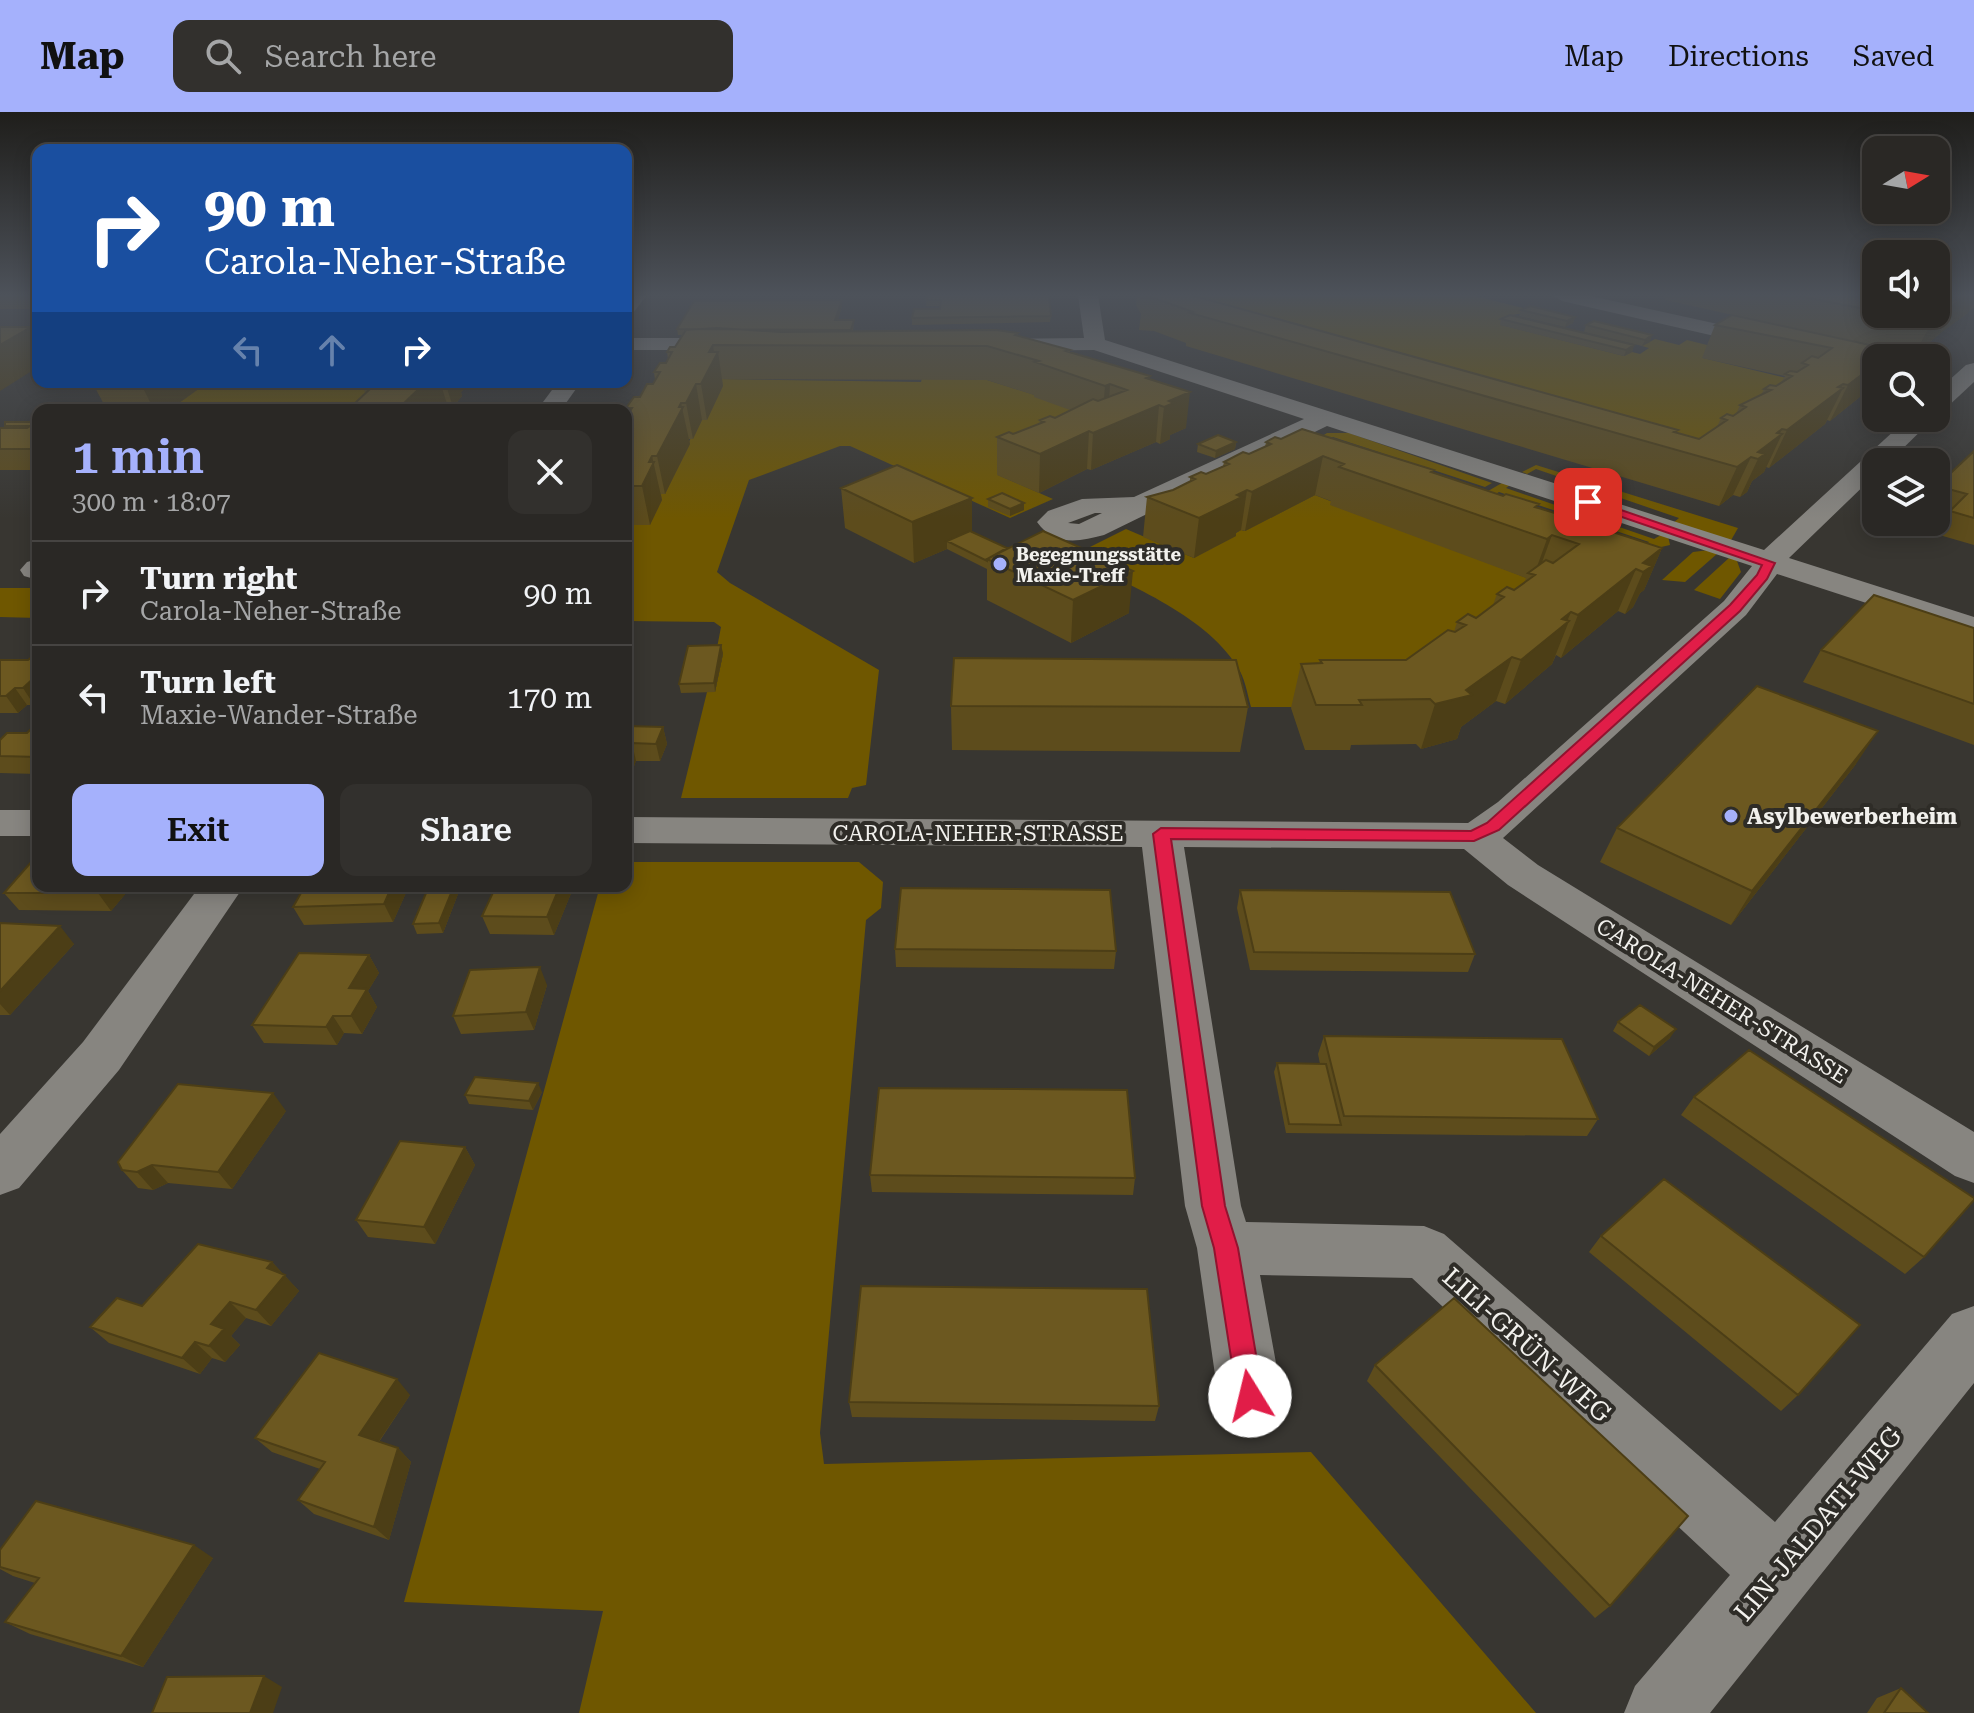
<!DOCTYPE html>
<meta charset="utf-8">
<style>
body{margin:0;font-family:"Roboto Serif",serif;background:#32302d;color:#f1f3f6;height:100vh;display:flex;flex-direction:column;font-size:30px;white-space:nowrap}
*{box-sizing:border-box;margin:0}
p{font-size:26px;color:#a5a6a7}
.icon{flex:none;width:44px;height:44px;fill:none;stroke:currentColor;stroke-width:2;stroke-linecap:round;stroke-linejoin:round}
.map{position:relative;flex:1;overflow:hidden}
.details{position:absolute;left:32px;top:292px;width:600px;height:488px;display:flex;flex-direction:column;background:#2a2825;border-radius:16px;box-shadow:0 4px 20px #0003,0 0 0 2px #464442}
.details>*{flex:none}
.guide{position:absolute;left:32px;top:32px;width:600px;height:244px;border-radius:16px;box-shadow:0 4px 20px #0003,0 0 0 2px #464442;background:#1a4fa0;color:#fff;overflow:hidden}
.needle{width:52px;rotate:79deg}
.tools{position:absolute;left:1862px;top:24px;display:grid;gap:16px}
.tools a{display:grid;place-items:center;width:88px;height:88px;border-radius:16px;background:#2a2825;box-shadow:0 4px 20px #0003,0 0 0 2px #464442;font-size:40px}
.pin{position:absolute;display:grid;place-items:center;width:68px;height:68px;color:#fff;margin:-34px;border-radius:16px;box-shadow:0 4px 12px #0006}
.me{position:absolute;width:88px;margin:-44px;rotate:351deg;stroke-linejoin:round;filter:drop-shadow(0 0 6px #0008)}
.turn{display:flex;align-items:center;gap:28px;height:168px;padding:0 40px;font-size:36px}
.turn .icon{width:104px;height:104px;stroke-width:2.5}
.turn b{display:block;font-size:56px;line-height:68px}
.lanes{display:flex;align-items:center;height:76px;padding:0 40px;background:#0003;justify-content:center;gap:40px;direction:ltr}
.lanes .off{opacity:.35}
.round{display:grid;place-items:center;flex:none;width:84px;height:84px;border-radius:16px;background:#32302d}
.headline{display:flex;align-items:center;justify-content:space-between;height:136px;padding:0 40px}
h1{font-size:48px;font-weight:600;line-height:60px;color:#a5b1fc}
.primary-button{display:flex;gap:16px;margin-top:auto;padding:16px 40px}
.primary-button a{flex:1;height:92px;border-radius:16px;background:#a5b1fc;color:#111;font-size:32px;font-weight:600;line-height:92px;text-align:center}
.primary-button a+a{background:#32302d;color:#f1f3f6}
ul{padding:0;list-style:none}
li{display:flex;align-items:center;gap:24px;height:104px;padding:0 40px;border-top:2px solid #464442}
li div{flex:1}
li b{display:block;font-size:30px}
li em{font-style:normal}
header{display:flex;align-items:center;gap:48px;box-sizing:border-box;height:112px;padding:0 40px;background:#a5b1fc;color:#111}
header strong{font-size:38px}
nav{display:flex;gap:44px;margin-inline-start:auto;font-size:28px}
.search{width:560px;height:72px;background:#32302d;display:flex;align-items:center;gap:20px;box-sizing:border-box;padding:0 28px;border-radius:16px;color:#a5a6a7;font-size:30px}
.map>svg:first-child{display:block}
.green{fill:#6f5700}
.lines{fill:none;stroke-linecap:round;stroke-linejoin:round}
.minor{fill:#878580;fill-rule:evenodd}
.tertiary{fill:#878580;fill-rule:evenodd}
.wall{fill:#5d4c1c}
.shaded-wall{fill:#4c3e16}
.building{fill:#6c5820;stroke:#4c3e16;stroke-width:2}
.route{fill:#e11d48;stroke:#92132f;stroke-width:2}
.poi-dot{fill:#a5b1fc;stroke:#2e2c27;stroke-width:3}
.labels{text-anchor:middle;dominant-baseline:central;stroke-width:8;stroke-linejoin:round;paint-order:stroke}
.far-poi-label{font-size:18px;font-weight:bold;fill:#f2f1ed;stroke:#2e2c27;text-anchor:start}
.poi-label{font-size:22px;font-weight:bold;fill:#f2f1ed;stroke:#2e2c27;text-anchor:start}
.street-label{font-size:22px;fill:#f2f1ed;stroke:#2e2c27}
.near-street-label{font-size:26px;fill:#f2f1ed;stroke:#2e2c27}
</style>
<header>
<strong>Map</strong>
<div class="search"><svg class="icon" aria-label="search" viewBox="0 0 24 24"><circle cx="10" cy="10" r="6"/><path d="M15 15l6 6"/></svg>Search here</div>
<nav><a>Map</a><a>Directions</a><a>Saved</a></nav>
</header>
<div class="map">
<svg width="1974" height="1601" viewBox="0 0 1974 1601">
<rect width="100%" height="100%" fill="#383631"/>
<path class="green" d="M1176,183H1471L1531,198C1520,204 1512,201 1501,206L1508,209L1501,213L1624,244L1632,240L1640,242L1649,236L1642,234L1655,227L1679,233L1687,228L1719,236L1703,246L1791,267L1717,341Z
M922,266L987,268L1038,284L1102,310L998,363L1053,387L1010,406L850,334H840L749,368L717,460L730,471L879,558L866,673L852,676L848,686H681L707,580H715L723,542L716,541L721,515L714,510L626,509V413L660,382H665L718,267L921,270Z
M199,270H434L398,298H169L204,273Z
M1327,321H1349L1492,371L1485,375L1333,325L1324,329L1319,326Z
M1536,353L1738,416L1730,430L1672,412L1679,406L1536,357L1527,362L1522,360Z
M1507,368L1514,370L1506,376L1654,427L1663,422L1668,424L1670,433L1648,438L1643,436L1649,430L1499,380L1490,385L1483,382Z
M1315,383L1532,468L1422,555L1312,595H1251C1247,581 1245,566 1237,554C1204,502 1124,470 1070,445L1126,417L1194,446L1241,418L1245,419Z
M1709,438L1718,441L1685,470L1662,468L1693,440Z
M1730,445L1737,449L1741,460L1720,487L1694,478Z
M0,476H38V506L0,505Z
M626,750H859L883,770L881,796L866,808L820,1321L824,1352L1311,1340L1536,1601H579L603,1499L404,1490L600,774H626Z"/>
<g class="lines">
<path class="minor" d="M1078,183H1098L1105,228L1764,438L1908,306H1934L1889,350H1876V362L1789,446L1974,505V526L1777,462L1746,503L1503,726L1538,753L1974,1020V1071L1955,1064L1508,773L1464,737L1184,735L1241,1094L1246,1110L1424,1114L1444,1122L1775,1410L1952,1202L1974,1194V1271L1710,1601H1624L1635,1574L1730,1463L1412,1166L1260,1163L1282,1284L1272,1306L1250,1316L1228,1306L1218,1284L1197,1136L1185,1094L1142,735L626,731V705L1468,711L1498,690L1724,489L1752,454L1327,314L1104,423C1078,430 1054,434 1037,410L1048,399L1082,387L1134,385L1304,307L1094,238L993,239L982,233L993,227L1084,226ZM1095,401H1102L1079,412L1068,411Z
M1552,183H1586L1876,247V261L1562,189Z
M626,226H737L748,232L737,238H626Z
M1974,251V270L1944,298L1936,300V280L1966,253Z
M38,447V468L24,464L20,458L27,450Z
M0,698H38V724H0Z"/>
<path class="tertiary" d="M627,183H647L633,201L626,203Z
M558,270H581L561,298H537Z
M200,774H244L119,958L19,1076L0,1083V1022L83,930Z"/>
</g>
<path class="wall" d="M0,183H38V197H0Z
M717,183H737L736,184H718Z
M927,183L1051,204L1050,210L912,213V206L940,197V194H926Z
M1137,183H1191L1699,327L1717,315L1721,306L1733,304L1736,302L1740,293L1761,283L1764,277L1776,274L1781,271L1785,264L1702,246L1715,213L1769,211L1665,188L1667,183H1845L1876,189V202H1936L1974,183V196L1969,198L1968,201L1943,219L1914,243L1872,234L1893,238L1889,246H1876V275L1872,282L1868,286L1861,284L1830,309L1827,308L1825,312L1769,356L1766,355L1764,360L1752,369L1747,380L1740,385L1733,383L1719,394L1186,234V231L1154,219L1139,218L1141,202L1136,193Z
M842,188V194L838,208H854L853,219L1018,221V224L1070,238V240L1150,267L1186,316L1170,323V327L1160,332L1156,330L1091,358L1087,357L1039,381L997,363V325L1013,322L1039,312L1040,308L1055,306L1070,298L1034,285V283L987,268L722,267L723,274L707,308H702L693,327H689L690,332L665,382H661L662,388L650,413H626V306L628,303L626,296L653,272L655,268L654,260L666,251L668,247L667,240L675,235L682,223H678L677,217Z
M1521,198L1575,205L1573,211L1565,215L1519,204Z
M1501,207L1634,233L1632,240L1624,244L1500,213Z
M1594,209L1650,230L1642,234L1584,220L1586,213Z
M92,270H204L205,272L169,298H107Z
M377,270H475L473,273H468L461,280L462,284L453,295H448L444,298H340L353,293L365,281L364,277Z
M38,310V358H0V316H7L5,314Z
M1236,330L1235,337L1215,346L1197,340L1198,332Z
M1266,330L1433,361L1574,407L1594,411L1593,414L1662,436L1644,478L1640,481L1633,495L1625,502L1618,499L1561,546L1556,543L1552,552L1505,592L1496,589L1461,615L1457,627L1421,637L1416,632L1351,633L1350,638H1305L1291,596L1301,552L1319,551L1320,548H1406L1454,520L1457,510L1476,506L1493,493L1497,482L1514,478L1524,471L1526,466L1330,393L1331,389L1315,383L1245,419L1241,418L1236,420V424L1194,446L1143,425L1147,385L1173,378L1190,370V365L1206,362L1223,354L1224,350L1249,342L1265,335Z
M1974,339V433L1936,422L1948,403L1936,400V375Z
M841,376L972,420L1129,501L1071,531L987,488V457L947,437L914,451L845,416Z
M988,387L1024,391V398L1010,404L988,395Z
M1974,516V633L1803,570L1821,538Z
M723,541L715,580L681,581L679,572Z
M0,548H28L34,593H27L18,601H0Z
M951,594L1248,595L1240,640L952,638Z
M38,610V662L0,661V628L27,621Z
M626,614L663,615L667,632L660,649H636L629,667H626Z
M1856,652L1731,813L1600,750L1617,716Z
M38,774H132L111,799L19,798L4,781Z
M409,774L393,810L304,813L293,795Z
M1240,778L1475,842L1468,860L1250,858L1237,796Z
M572,779L554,823L490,822L482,804Z
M458,782L443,821L417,822L413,812Z
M0,811L74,832L10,903H0Z
M895,837L1116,839L1114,857L896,855Z
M369,843L379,861L368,879L377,895L362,922L344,921L337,933L264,931L252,913Z
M547,873L534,918L461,922L453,904Z
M1618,910L1670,926L1649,944L1613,919Z
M1324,924L1598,1007L1587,1024L1286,1021L1274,960L1277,951L1320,952L1318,942Z
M542,980L533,998L469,992L465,983Z
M1694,985L1924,1145L1905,1162L1681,1003Z
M286,999L232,1077L168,1071L153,1078L138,1076L122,1058Z
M465,1035L475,1053L435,1132L368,1125L356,1108Z
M870,1063L1135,1066L1133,1083L872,1080Z
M1601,1124L1798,1283L1781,1299L1589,1140Z
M272,1150L299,1179L271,1214L246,1206L231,1224L240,1233L225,1250L212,1246L200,1262L109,1231L90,1215L142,1194Z
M1375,1253L1610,1494L1595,1506L1367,1269Z
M410,1283L379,1330L398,1336L411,1350L389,1428L314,1402L298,1388L320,1357L272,1340L255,1326Z
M849,1290L1159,1294L1155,1309L852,1305Z
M0,1438L213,1446L143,1555L30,1522L5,1510L35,1471L13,1464L0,1457Z
M1901,1576L1928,1601H1867L1877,1586Z"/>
<path class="shaded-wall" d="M1968,183H1974V190L1968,201L1943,219L1914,243L1932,210L1955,188Z
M842,188V194L836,214L835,208Z
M1575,205L1573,211L1565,215L1567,209Z
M31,215L38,229V255L0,279V233Z
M1652,223L1650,230L1642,234L1645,228Z
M713,233L715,246L718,240L723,274L707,308L701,272L709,240Z
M1634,233L1632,240L1624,244L1626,238Z
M1876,252V255L1861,284L1830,309L1848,273Z
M1150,264L1147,298L1159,293L1156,330L1091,358L1093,321L1146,266Z
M140,270H204L205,272L169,298H154Z
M426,270H440L448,295L444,298H404L402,293Z
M445,270H467L468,273L461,280L462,284L453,295Z
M1876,270V275L1872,282L1868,286Z
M696,272L702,308L693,327L686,291Z
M1110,272L1108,308L1102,310L1105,274Z
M1843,272L1839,280L1843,276L1825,312L1769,356L1787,318Z
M1190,280L1186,316L1170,323V327L1160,332L1164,295L1169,289Z
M681,291L690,332L665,382L657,344Z
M1782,317L1778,325L1782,322L1764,360L1752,369L1747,380L1740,385L1758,347V340Z
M1089,319L1087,357L1039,381L1040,342Z
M1236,330L1235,337L1215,346L1216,339Z
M652,344L662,388L650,413L642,374L649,350Z
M1323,344L1315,383L1245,419L1252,380Z
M1751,345L1733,383L1719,394L1737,355Z
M1247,378L1241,418L1236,420V424L1194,446L1199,406Z
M972,386V426L947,429V437L914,451L912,410Z
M1024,391V398L1010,404V397Z
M1552,423L1537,464L1534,463L1547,427Z
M1662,436L1644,478L1640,481L1633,495L1625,502L1643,460V451Z
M1636,457L1618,499L1561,546L1578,503Z
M1133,459L1129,501L1071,531L1073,488Z
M1571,500L1566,512L1569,509L1552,552L1505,592L1521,548Z
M721,533L723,541L715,580L714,571Z
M1512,545L1496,589L1461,615L1457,627L1421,637L1435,592L1466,578Z
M38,562V590L34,593L23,576Z
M15,576L27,593L18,601L6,584Z
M663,615L667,632L660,649L656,632Z
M1878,619L1856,652L1731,813L1752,779Z
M632,631L636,649L629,667L626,656V644Z
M104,774H132L111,799L98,781Z
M392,774H409L393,810L384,792Z
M454,774L458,782L443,821L439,811Z
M560,774H570L572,779L554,823L547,805Z
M60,814L74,832L10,903L0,892V879Z
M369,843L379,861L368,879L377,895L362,922L351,904L349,876Z
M540,855L547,873L534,918L526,900Z
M333,904L344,921L337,933L326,915Z
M1676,917L1670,926L1649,944L1654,935Z
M538,971L542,980L533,998L529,989Z
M273,981L286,999L232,1077L218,1060Z
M465,1035L475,1053L435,1132L424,1115Z
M152,1053L168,1071L153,1078L137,1060Z
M272,1150L299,1179L271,1214L256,1198L267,1156Z
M230,1190L246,1206L231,1224L240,1233L225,1250L209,1234L211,1212Z
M195,1230L212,1246L200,1262L182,1246Z
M397,1267L410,1283L373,1338L359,1323Z
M398,1336L411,1350L389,1428L374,1415Z
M194,1433L213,1446L143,1555L121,1544Z
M264,1564L282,1575L273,1601H250Z"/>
<path class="building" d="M927,183H1049L1051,204L912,206L914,197H940L941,188H926Z
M1150,183H1191L1678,318L1674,320L1699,327L1727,308L1721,306L1727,302L1733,304L1746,295L1740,293L1771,278L1764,277L1770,273L1776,274L1792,264L1785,262L1790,259L1797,260L1808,253L1802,251L1812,244L1818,246L1832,236L1715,213L1732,203L1893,238L1884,246H1876V252L1848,273L1843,272L1838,275L1843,276L1787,318L1782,317L1777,321L1782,322L1758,340L1765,342L1758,347L1751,345L1737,355L1190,201L1193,200L1157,187L1142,186L1151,184Z
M1792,183H1845L1876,189V199Z
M1936,183H1968L1962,187L1955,188L1959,189L1932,210L1893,202H1936Z
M842,188L835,208H854L851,218L677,217L694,189Z
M1530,194L1575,205L1567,209L1521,198Z
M1510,203L1634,233L1626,238L1501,207Z
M1594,209L1652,223L1645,228L1586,213Z
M0,215H31L0,233Z
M717,216L781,220L996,218L1018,221L1015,223L1070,238L1066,239L1150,264L1146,266L1190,280L1169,289L1174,291L1164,295L1159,293L1093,321L1089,319L1040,342L997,325L1009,320L1013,322L1044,310L1040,308L1050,304L1055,306L1093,287L1098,289L1127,278L1110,272L1105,274L1035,250L1039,249L987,234L713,233L709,240H718L701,272H696L686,291H681L679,295H683L657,344H652L649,350H654L642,374H626V306L632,296H626L634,285H640L647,272H653L660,260H654L660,251H666L672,240H667L670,235H675L686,218Z
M377,270H426L402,293H397L392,298H340L346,292L353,293L370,277H364L370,271Z
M5,310H38V337H0V316H27L30,314H5Z
M1302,317L1434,358L1431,360L1503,384L1506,382L1539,392L1535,395L1574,407L1577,405L1594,411L1591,413L1662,436L1643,451L1652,454L1643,460L1636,457L1578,503L1571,500L1562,507L1569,509L1521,548L1512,545L1466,578L1472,583L1435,592L1430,587L1359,588L1362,593H1316L1301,552L1322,551L1320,548H1406L1448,518L1455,520L1466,513L1457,510L1468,502L1476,506L1504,485L1497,482L1507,475L1514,478L1535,463L1528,461L1546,448L1553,451L1579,432L1552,423L1547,427L1435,388L1339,355L1344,352L1323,344L1252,380L1247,378L1237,383L1242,385L1199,406L1147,385L1173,378L1195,367L1190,365L1201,360L1206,362L1229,352L1224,350L1243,340L1249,342L1271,332L1266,330L1275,325L1281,327Z
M1218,323L1236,330L1216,339L1198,332Z
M1974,339V406L1950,399L1967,382L1937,374Z
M897,353L972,386L912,410L841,376Z
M1002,381L1024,391L1010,397L988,387Z
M970,419L1007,436L987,447V449L947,429Z
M1043,419L1133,459L1073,488L987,447Z
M1874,483L1974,516V592L1821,538Z
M721,533L714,571L679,572L688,534Z
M38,540V562L23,576H15L6,584H0V548H28Z
M954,546L1236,548L1248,595L951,594Z
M1757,574L1878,619L1752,779L1617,716Z
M38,610V645L0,644V628L7,621H27Z
M626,614L663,615L656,632L632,631L626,644Z
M33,748H38V774H104L98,781H4Z
M305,774H392L384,792L293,795Z
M429,774H454L439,811L413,812Z
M496,774H560L547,805L482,804Z
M901,776L1110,778L1116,839L895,837Z
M1240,778L1450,780L1475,842L1254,840Z
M0,811L60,814L0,879Z
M299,841L369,843L349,876L367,877L351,904H333L326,915L252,913Z
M540,855L526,900L453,904L470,858Z
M1640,893L1676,917L1654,935L1618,910Z
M1324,924L1562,927L1598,1007L1344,1004Z
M1749,938L1974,1086V1088L1924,1145L1694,985Z
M1277,951L1326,952L1341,1013L1289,1012Z
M475,965L538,971L529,989L465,983Z
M178,972L273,981L218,1060L152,1053L137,1060L122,1058L118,1050Z
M879,976L1127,978L1135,1066L870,1063Z
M400,1029L465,1035L424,1115L356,1108Z
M1664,1067L1860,1213L1798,1283L1601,1124Z
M198,1132L272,1150L267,1156L285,1163L256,1198L230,1190L211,1212L224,1217L209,1234L195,1230L182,1246L90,1215L117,1186L142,1194Z
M861,1174L1147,1177L1159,1294L849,1290Z
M1454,1186L1688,1404L1610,1494L1375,1253Z
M319,1241L397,1267L359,1323L398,1336L374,1415L298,1388L325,1350L255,1326Z
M36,1389L194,1433L121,1544L5,1510L39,1466L0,1455V1438Z
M264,1564L250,1601H152L167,1565Z
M1901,1576L1928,1601H1884Z"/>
<linearGradient id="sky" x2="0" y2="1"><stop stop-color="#1f1e1b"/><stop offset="0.45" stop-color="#4d525a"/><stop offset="1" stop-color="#4d525a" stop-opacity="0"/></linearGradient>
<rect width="1974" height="407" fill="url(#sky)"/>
<path class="route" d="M1584,388H1592L1775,451L1767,467L1740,499L1499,718L1474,729L1171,727L1225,1094L1238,1136L1263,1284L1259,1293L1250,1297L1240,1293L1237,1284L1214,1136L1202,1094L1153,722L1161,716L1471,719L1487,711L1730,493L1757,463L1762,453L1584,392Z"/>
<g class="poi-dot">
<circle cx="1000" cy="452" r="8"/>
<circle cx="1731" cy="704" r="8"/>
</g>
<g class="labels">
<g class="far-poi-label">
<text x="1016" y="442">Begegnungsstätte<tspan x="1016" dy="21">Maxie-Treff</tspan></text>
</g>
<g class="poi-label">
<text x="1747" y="704">Asylbewerberheim</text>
</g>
<g class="street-label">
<text x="978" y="721">CAROLA-NEHER-STRASSE</text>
<text transform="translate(1722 889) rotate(32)">CAROLA-NEHER-STRASSE</text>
</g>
<g class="near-street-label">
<text transform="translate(1527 1233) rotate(42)">LILI-GRÜN-WEG</text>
<text transform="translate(1818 1412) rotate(-50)">LIN-JALDATI-WEG</text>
</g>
</g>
</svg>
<div class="tools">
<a><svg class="needle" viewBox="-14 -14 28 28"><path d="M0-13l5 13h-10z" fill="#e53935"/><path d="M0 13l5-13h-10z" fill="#a5a6a7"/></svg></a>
<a><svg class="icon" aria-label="sound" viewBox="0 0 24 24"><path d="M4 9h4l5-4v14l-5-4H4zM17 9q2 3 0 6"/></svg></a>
<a><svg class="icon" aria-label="search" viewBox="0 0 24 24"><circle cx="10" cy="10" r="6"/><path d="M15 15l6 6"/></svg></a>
<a><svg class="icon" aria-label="layers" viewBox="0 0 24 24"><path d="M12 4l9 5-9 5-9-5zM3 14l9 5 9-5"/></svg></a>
</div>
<div class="pin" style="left:1588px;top:390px;background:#d93025"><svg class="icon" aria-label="arrive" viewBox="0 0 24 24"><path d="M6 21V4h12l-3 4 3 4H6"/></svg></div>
<svg class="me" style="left:1250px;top:1284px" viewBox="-20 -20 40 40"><circle r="19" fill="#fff"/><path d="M0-13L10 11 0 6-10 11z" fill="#e11d48"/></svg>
<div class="guide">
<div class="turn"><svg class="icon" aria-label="right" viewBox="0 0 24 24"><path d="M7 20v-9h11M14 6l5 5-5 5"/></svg><div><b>90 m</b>Carola-Neher-Straße</div></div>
<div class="lanes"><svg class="icon off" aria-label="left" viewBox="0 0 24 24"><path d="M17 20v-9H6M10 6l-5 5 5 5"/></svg><svg class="icon off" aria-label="ahead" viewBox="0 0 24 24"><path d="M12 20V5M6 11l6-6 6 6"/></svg><svg class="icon" aria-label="right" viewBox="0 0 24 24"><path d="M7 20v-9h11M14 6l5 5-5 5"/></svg></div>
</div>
<section class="details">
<div class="headline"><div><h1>1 min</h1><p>300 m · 18:07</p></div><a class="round"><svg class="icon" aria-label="close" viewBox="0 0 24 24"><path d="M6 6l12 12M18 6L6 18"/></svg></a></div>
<ul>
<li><svg class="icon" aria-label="right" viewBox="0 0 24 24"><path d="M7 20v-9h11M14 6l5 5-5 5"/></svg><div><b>Turn right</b><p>Carola-Neher-Straße</p></div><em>90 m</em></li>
<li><svg class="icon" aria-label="left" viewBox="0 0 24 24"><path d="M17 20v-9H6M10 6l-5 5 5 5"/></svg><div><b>Turn left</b><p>Maxie-Wander-Straße</p></div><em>170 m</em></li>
</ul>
<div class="primary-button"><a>Exit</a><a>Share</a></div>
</section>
</div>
